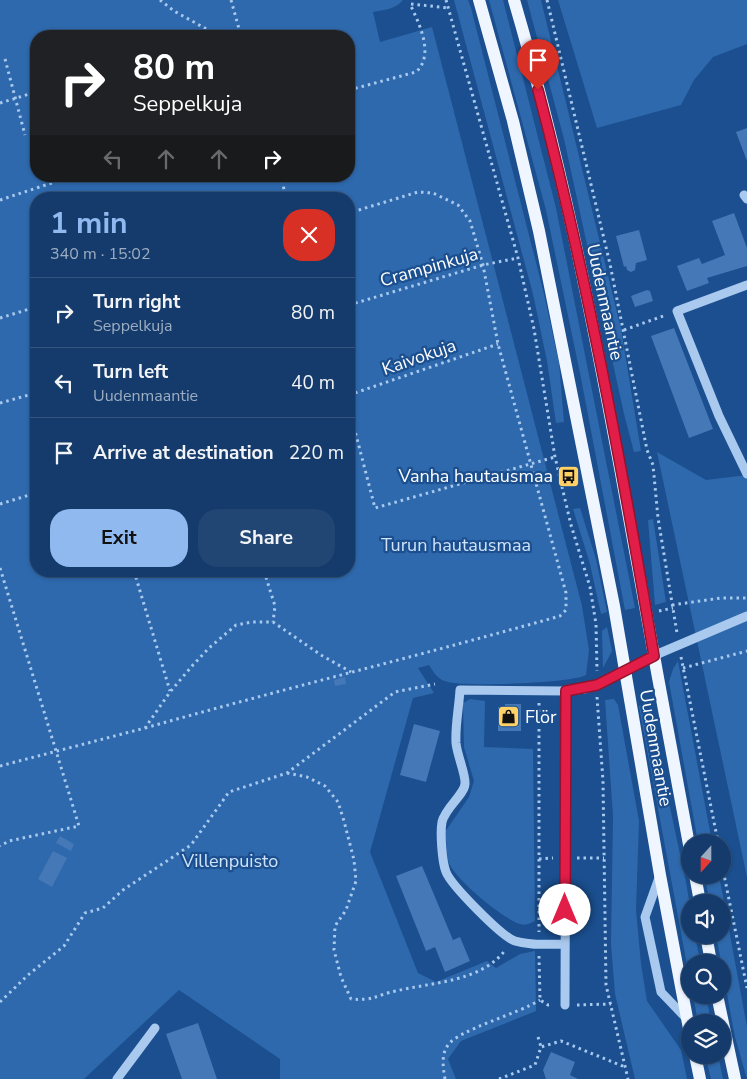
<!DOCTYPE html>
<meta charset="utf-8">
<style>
body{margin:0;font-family:"Nunito Sans",sans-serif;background:#214673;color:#f1f3f6;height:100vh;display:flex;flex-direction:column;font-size:19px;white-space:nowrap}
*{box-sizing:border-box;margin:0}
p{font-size:16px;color:#9dadc1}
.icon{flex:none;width:28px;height:28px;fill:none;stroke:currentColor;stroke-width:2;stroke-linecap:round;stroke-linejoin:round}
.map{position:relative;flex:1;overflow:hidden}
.details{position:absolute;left:30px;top:192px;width:325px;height:385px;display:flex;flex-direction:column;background:#143b6b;border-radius:20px;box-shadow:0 1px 4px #0004,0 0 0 1px #33557e}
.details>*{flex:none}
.banner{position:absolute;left:30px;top:30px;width:325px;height:152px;border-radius:20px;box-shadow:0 1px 4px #0004,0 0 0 1px #33557e;background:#202124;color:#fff;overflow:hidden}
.needle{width:32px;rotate:201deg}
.tools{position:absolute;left:681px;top:834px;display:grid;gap:10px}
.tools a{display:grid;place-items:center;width:50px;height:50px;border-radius:50%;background:#143b6b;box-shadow:0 1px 4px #0004,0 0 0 1px #33557e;font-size:25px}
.pin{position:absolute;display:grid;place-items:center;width:42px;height:42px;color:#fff;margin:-51px -21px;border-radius:50% 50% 50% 0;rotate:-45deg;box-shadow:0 0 5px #0007}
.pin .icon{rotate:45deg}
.me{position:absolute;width:55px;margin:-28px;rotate:0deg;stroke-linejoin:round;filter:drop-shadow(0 0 4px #0008)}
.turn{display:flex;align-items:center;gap:18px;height:105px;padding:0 20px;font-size:22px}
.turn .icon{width:65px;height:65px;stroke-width:2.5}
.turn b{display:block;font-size:35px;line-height:42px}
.lanes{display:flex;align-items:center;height:48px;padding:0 20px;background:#0003;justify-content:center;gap:25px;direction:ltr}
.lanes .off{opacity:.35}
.round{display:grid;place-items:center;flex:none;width:52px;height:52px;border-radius:20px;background:#214673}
.overview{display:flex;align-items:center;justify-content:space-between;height:85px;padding:0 20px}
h1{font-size:30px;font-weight:700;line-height:38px;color:#90b9f0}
.primary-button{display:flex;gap:10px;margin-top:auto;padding:10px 20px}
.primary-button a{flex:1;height:58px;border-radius:20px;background:#90b9f0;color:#111;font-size:20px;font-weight:700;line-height:58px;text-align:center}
.primary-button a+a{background:#214673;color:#f1f3f6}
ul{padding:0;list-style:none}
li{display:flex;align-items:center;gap:15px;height:70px;padding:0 20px;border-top:1px solid #33557e}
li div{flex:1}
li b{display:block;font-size:19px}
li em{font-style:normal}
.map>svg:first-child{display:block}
.green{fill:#2e69ad;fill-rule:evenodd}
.building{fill:#4478b7}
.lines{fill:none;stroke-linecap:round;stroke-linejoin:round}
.path{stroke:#a9c9ee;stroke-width:3;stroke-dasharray:2.5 4;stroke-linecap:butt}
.minor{stroke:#a9c9ee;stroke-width:9}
.major{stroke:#f0f6ff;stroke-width:12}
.route-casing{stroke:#92132f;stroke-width:12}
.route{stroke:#e11d48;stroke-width:9}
.labels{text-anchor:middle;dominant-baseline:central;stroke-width:4.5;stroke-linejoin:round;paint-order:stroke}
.street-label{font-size:18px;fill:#fff;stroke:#1b4f8f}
.poi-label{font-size:18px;fill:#fff;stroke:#1b4f8f;text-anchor:end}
.park-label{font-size:18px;fill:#cfe3fa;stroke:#1b4f8f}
</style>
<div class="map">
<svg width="747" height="1079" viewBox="0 0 747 1079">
<rect width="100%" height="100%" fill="#1b4f8f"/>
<path class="green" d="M0,0H403C396,9 384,10 373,12L380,42L432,27L582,606L589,650L586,675C574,683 465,687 448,682C438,680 434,673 429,665L418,668L434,693L413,698L370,852L418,973L436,982L487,961L496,968L520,954L535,951L536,1011L461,1041L448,1059L456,1079H280V1059L179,990L84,1079H0ZM36,36H349V176H36ZM36,199H349V571H36Z
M454,0H468L471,8L544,294L559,363L564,422L556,423L547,361L533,294Z
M489,0H503L556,208L635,608L625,610L581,378L546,210Z
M527,0H541L621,329L641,451L634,452L624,414L564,139Z
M558,0H747V44L713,57L694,80L681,105L597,128Z
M657,452L706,480L747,475V877Z
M580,508L596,559L607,612L601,614L590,564L573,509Z
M653,519L666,602L655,605L648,520Z
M607,627L612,651L603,668L602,631Z
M678,661L712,842H698L669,682L673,669Z
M470,699L485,701L484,747L533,749L535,921C530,923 526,926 520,924C503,919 456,880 449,863C446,854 447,841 445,832L469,797L474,781L464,747L463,703Z
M614,699L618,705L639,821L636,910L641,964L647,1001L681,1050L687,1079H635L615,994L611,944L613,816L605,700Z
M643,705L668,798L686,882L690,906V935H695L700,962H690V981L639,706Z
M704,875H719L747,1027V1079L735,1037L716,935H722V902H710Z
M693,995H706L711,1022H698Z
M705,1055H718L723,1079H711Z"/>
<path class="building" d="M747,128V161L736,132Z
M734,213L747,248V266L707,278L709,283L687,291L677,266L699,258L702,264L725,255L712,221Z
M639,230L647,260L636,263L635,270L631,272L627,270L626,266L624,267L616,236Z
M647,290L650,291L653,301L635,307L631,296Z
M674,328L713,429L689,438L651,336Z
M345,677L346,684L335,686L334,680Z
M505,704H521V731H498V707H505Z
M414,724L440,731L426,782L400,775Z
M60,836L74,844L71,851L56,843Z
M53,851L67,858L52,887L38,879Z
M422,866L453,940L460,937L470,961L445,972L435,947L426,951L396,876Z
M198,1023L217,1079H182L166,1034Z
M551,1052L575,1062L570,1075L578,1079H546L543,1070Z"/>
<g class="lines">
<path class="path" d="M160,0L174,11L219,36
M231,0L241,36
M446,0L518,258L534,329L555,457L571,525L590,587L596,624L597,671
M547,0L610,264L647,450L653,465L658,518L677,633
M411,4L449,8
M5,59L25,135
M349,90L416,72C435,55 419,23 410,4
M0,103L36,92
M277,176L281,179L287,199
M0,200L73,176
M36,278L31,280L36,299
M349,305L483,265L518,258
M0,318L36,307
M624,330L666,315
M349,395L498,344
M0,403L36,393
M349,408L375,508L555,457
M0,504L36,493
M0,568L79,826L9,841L0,846
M134,571L170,691
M264,571L275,606L273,622
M672,605L721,598H747
M659,611L673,608
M681,657L718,842
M683,668L747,651
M597,697L603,781L606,985L628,1079
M539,703V932
M145,728C283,689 422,655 560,616L566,610V593L498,344L483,265L470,221L458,205L433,193L418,192L349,213
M0,766L145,728L170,692L192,666L209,648L236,625L252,622H273L321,655L351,672
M287,773L307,777L325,786L338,802L344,821L354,860L356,881L346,910L335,926L334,950L341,977L351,999C374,1001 376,995 396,991C433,982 482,982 506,949
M577,858H604
M539,859L553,858
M722,865L747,988
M539,956L540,1000L548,1005H553
M0,1002L28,975L64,946L85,913L103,908L123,890L191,845L229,792L287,773L395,692L435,684
M577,1005L611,1004
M538,1037L541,1047
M445,1079C443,1067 441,1055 448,1045C458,1030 520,1013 540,1000
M499,1079L535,1065L541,1047L561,1041L625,1067"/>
<path class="minor" d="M744,195L747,199
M747,285L677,311L719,416L747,474
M660,875L645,917L661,992L687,1019
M564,944C548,944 531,946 515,941C502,937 451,885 446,872C442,862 440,833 442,822C445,808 464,795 465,784C466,775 457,755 456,743C455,726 459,707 460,690L566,691L585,689L597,685L653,656L747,616
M565,1005L566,691
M117,1079L155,1028"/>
<path class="major" d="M479,0L513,121L539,231L614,606L660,875L690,1034
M514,0C559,153 591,311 620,468C643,595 666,723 690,850
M695,875L700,902
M706,935L711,962
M717,995L735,1079
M695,1055L700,1079"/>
</g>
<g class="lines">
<defs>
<path id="route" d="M538,90C587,276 622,467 654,656L597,685L566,691L565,910"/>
</defs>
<use href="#route" class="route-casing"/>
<use href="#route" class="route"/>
</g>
<defs>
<symbol id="bus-square" viewBox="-11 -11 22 22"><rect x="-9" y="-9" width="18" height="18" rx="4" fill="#ffd166" stroke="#1b4f8f"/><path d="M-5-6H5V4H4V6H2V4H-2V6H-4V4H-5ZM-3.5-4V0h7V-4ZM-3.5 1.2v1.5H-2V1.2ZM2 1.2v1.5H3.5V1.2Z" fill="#111"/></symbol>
<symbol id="shop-square" viewBox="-11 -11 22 22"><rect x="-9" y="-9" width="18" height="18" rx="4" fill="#ffd166" stroke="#1b4f8f"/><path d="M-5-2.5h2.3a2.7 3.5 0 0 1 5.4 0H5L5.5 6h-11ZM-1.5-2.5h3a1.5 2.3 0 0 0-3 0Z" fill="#111"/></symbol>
</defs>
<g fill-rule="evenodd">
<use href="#bus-square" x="556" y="464" width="25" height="25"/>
<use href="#shop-square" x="496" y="704" width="25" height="25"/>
</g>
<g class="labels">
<g class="street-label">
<text transform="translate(429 267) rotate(-16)">Crampinkuja</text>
<text transform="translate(605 302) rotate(78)">Uudenmaantie</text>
<text transform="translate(419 357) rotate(-19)">Kaivokuja</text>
<text transform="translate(656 748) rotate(80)">Uudenmaantie</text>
</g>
<g class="poi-label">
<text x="553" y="476">Vanha hautausmaa</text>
<text x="525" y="717" text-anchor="start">Flör</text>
</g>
<g class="park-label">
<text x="456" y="545">Turun hautausmaa</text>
<text x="230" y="861">Villenpuisto</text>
</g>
</g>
</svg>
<div class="tools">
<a><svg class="needle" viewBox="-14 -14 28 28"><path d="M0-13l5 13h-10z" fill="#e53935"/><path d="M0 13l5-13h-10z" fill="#9dadc1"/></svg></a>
<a><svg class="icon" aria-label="sound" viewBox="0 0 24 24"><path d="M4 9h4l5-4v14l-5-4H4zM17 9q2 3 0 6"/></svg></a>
<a><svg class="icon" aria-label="search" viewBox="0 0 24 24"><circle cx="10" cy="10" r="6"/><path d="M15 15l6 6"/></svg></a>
<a><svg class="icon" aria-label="layers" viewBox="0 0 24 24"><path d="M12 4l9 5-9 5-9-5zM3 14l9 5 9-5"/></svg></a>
</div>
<div class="pin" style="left:538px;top:90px;background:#d93025"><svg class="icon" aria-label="arrive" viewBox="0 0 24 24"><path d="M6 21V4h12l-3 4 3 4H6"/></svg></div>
<svg class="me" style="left:565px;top:910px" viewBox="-20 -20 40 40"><circle r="19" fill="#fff"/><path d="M0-13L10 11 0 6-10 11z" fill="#e11d48"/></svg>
<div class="banner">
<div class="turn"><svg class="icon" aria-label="right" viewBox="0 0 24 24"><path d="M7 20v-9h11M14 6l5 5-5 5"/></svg><div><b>80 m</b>Seppelkuja</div></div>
<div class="lanes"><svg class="icon off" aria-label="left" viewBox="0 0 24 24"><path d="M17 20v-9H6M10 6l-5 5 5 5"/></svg><svg class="icon off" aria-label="ahead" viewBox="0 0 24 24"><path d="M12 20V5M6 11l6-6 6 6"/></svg><svg class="icon off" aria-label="ahead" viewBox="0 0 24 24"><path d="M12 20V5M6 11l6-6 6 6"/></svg><svg class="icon" aria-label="right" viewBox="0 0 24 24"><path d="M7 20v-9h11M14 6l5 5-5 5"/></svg></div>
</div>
<section class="details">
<div class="overview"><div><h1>1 min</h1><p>340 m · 15:02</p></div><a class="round" style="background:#d93025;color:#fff"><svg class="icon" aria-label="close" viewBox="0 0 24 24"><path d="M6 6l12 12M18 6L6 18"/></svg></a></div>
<ul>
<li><svg class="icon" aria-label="right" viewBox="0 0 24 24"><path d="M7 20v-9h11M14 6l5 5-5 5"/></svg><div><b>Turn right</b><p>Seppelkuja</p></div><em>80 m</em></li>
<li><svg class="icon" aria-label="left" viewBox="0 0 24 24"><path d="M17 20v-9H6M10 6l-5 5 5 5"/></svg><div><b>Turn left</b><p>Uudenmaantie</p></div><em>40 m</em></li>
<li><svg class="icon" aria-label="arrive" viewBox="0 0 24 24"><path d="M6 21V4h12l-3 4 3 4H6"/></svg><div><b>Arrive at destination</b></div><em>220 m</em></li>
</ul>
<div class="primary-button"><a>Exit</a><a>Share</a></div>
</section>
</div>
